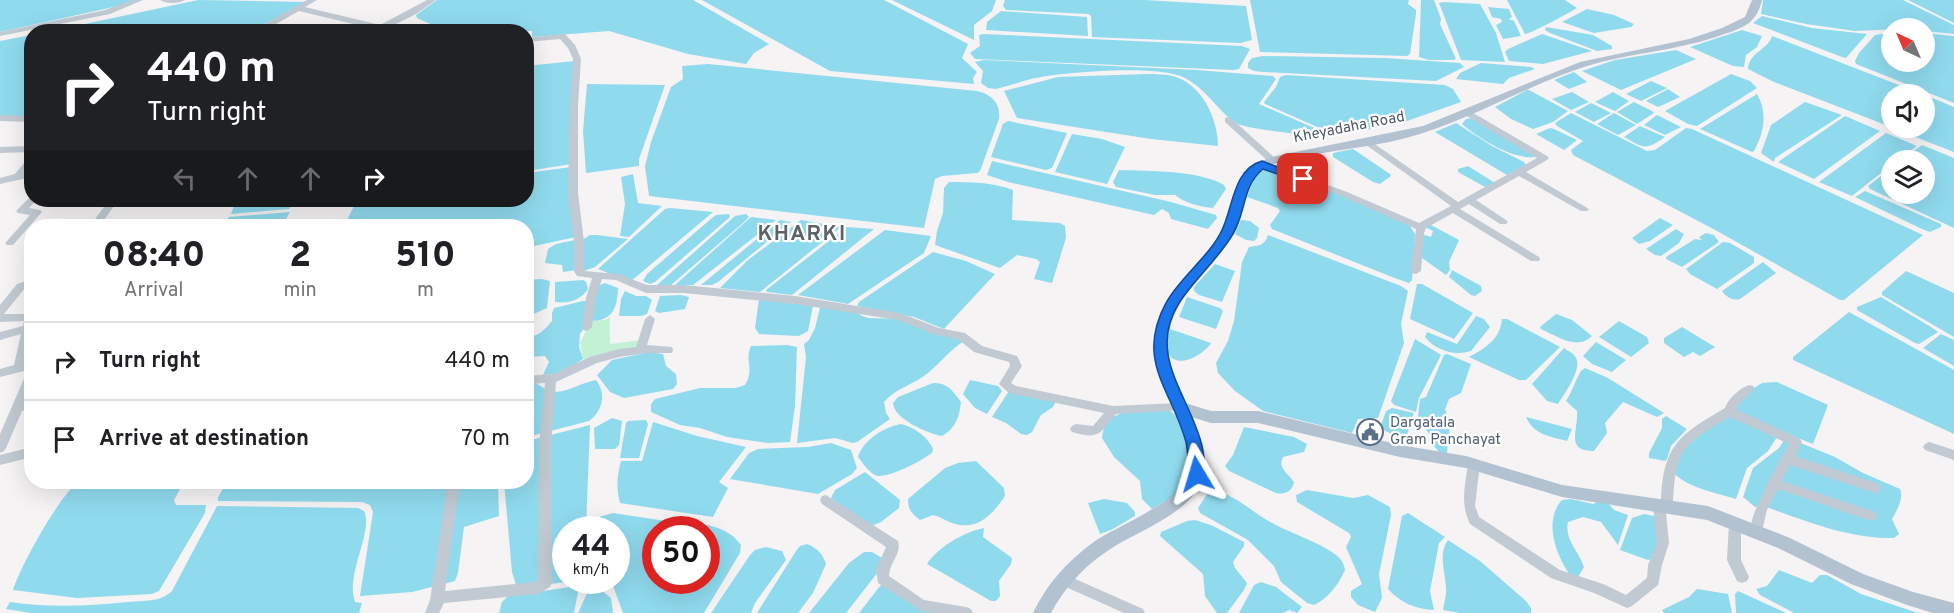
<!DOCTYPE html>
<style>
body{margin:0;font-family:Overpass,sans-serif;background:#f6f6f6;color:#202124;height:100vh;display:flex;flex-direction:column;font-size:22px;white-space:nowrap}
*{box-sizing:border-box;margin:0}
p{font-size:20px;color:#757577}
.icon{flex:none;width:33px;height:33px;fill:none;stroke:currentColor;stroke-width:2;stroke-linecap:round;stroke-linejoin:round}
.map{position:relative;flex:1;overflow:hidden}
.details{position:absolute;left:24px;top:219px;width:510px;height:270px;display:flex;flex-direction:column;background:#fff;border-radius:24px;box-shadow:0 6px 24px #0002}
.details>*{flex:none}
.top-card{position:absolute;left:24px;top:24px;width:510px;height:183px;border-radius:24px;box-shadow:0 6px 24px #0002;background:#202124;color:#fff;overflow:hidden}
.needle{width:39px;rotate:316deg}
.controls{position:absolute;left:1881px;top:18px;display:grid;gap:12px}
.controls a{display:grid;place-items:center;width:54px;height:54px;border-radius:50%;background:#fff;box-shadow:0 6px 24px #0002;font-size:30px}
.speed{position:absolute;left:552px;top:516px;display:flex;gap:12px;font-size:30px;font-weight:700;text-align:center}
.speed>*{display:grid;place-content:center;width:78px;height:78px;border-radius:50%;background:#fff;box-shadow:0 6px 24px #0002;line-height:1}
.speed small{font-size:15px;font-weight:400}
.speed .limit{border:9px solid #d22;background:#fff;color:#111}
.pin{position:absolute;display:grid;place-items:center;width:51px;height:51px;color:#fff;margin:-26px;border-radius:12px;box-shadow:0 3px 9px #0006}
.me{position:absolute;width:66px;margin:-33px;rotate:353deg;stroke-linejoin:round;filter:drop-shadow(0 0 4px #0008)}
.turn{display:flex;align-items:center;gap:21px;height:126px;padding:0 24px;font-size:27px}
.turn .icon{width:78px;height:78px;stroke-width:2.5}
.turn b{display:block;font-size:42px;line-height:51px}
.lanes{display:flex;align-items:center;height:57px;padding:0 24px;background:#0003;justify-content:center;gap:30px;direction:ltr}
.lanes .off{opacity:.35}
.eta{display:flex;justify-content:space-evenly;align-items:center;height:102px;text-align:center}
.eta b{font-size:36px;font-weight:800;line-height:42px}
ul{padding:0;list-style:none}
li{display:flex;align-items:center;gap:18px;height:78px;padding:0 24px;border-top:2px solid #e0e0e0}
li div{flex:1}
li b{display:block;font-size:22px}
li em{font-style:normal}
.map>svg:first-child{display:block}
.green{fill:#c3f1d5}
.water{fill:#90daee;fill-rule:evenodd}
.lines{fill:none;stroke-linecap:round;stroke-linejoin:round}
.minor{fill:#c1cad2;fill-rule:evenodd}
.major{fill:#b3c2d1;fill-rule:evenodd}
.route{fill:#1a73e8;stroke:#114b97;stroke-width:1.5}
.labels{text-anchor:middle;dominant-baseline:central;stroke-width:4.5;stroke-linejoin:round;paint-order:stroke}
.street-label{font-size:15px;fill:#4a5661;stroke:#fff}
.service-label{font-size:15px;fill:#4e5e75;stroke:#fff;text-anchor:start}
.district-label{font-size:21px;font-weight:bold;letter-spacing:1.5px;fill:#5f6368;stroke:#fff}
</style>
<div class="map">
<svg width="1954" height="613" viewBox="0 0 1954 613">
<rect width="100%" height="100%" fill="#f5f3f3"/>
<path class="green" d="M610,317V344L643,340L640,350L598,359H583L580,343L586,331L584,328L590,321L605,320Z"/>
<path class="water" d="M0,0H136L118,6L0,32Z
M198,0L307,2L251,31L47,32Z
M437,0H693L769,44L754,53L746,64L688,54L609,31L532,37V31H505L499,25L446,31L417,18L416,15Z
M702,0H884L968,44L962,58L977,72L973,78L974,84L830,71Z
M892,0H996L992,11L974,25V40Z
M1005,0H1145L1246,6L1252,40L1240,43L1092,37L1091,16L1088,14L1006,10L1003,6Z
M1250,0H1409L1408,4L1416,10V14L1410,54L1407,56L1260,52Z
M1421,0H1434L1441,19L1440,24L1456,59L1453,60H1429L1419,57Z
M1507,0H1565L1577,8C1571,12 1530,34 1525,34Z
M1763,0H1903L1954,25V34L1925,31L1924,28L1855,31L1806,24L1761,14Z
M1908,0H1954V23Z
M1444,2L1480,4L1496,33L1505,62L1461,60L1439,3Z
M1488,7L1509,9L1512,17L1509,19L1514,21L1521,36L1503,39L1496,25L1502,22L1501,19L1492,17Z
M1587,9L1614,15L1634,24L1631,27L1594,33L1562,22Z
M1001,11L1087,17L1088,36L986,30L987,22Z
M1762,16L1812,28L1867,34L1846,58L1842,57L1753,23Z
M1546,27L1593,35L1612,46V49L1597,51L1550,33L1545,30Z
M1742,30L1762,36L1757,47L1746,55L1744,67L1733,66L1690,47Z
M1891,33L1892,62H1924L1925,33L1954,36V103L1856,64L1855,61L1859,53L1875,35Z
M984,34L1242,46L1250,49L1239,69L1233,70L975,59L970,53L980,46L979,35Z
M1542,34L1592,51L1543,64L1509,61L1505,52L1508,49Z
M31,35V116H0V41Z
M1772,36L1922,94H1892L1891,127L1774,82L1748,69C1749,52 1768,50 1772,36Z
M1676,50L1696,59L1621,90L1582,71L1615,60Z
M1263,56L1385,58L1460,63L1464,67L1436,81L1264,72L1254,71L1248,68V63L1252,58Z
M984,60L1197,70L1273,76L1276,79L1259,104L1319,130L1325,136C1318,142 1312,138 1304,136C1287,131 1243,130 1233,121C1215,107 1207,90 1185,78C1159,64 1062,72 1031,79C1019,82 1008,86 996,89L988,88L981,83L983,71L975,62Z
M575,61L572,164L527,171L526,66Z
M1481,63L1531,67L1535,69L1509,78L1503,84L1456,79L1460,73Z
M708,64L977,91C991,94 1001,103 999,119L980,171L977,173L942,176L935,179L924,228L649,196L645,166L651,142L671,87L683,79L682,66Z
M1574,72L1587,82L1569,89L1554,80Z
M1147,74C1156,74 1167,74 1176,77C1203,86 1218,120 1218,146L1151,139L1017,118L1004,91L1058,77Z
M1731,74L1750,81L1757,88L1697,126L1688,124L1665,111Z
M1286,75L1445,85L1453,89L1461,102L1407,121L1362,131L1338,133H1331L1265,104L1264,102L1276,87L1280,77Z
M1651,81L1667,88L1641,101L1626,94Z
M587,84L665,85L639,159V166L586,173L583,131Z
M1668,89L1680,97L1658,107L1646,101Z
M1527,90H1529L1568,111L1553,122L1533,129L1511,119L1495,107Z
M1572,92L1589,102L1571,110L1552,99Z
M1613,92L1629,101L1615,111L1595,102Z
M1757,94C1768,113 1764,133 1754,151L1752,152L1700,129Z
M1925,95L1954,107V152L1892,128H1924Z
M1634,102L1652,111L1654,113L1637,124L1617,112Z
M1805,102L1842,115L1775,158L1774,162L1761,153L1771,125Z
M1591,103L1611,113L1594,122L1575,112Z
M1571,113L1647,151L1655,150L1686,128L1692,129L1923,235L1844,300H1840L1717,231L1573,155L1571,150L1583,141L1557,126L1555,123Z
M1614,113L1636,125L1618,135L1597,124Z
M1657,115L1681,127L1665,135L1644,125Z
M1845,116L1880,131L1814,179L1778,162Z
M1480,117L1483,119L1539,156C1517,163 1478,138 1462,124L1466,119Z
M1008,121L1067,133L1052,168L1046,170L991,157L1003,124Z
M1456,123L1492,146L1524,162L1526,165L1507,175L1435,132Z
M1640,126L1665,137C1645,151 1644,148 1624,137Z
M1550,128L1554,129L1577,140L1564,150L1536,134Z
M1886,133L1917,146L1897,160H1892L1891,165L1852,196L1819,182Z
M1072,134L1102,139L1125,147L1107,184L1055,172Z
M1922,145L1954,158V228L1870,189L1868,186L1891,168L1892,194H1924V160H1901Z
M1353,149L1390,174L1391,176L1380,184L1373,182L1333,157V153Z
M992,161L1171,202L1216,215L1217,218L1208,229L1171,219L1169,213L1162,209L1154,215L1008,182L987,175Z
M1468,166L1495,183L1485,187L1458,172V169Z
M571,167L576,237L534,246H527L526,226H344L357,200H526L527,173Z
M1268,169L1332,191L1408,223L1415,234L1412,280L1409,283L1392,277L1272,229L1270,225L1280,211L1278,208L1247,197C1252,186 1254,171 1268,169Z
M1119,170C1149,171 1198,170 1224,185L1226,189L1213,208C1201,207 1184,203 1175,195H1155L1116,187L1113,182Z
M633,174L638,203L662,206L629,237L620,236L625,204L621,177Z
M949,182C971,182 992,182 1013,190L1012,220L1060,223L1065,226L1066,238L1052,283L1034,279L1040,262L1036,259L1017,255L1000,268L935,245L937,231L943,213L944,188Z
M1865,191L1941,224V227L1930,232L1922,229L1855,197Z
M236,200H295L289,209L231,214Z
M670,208L713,212L630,282L598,269L665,209Z
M290,212L282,226H221L229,217Z
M729,214L730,217L655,282L650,284L643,281L647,274L712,218L716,215Z
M746,214L749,217L743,223L671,285H657L735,216Z
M751,217L776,220L693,285H675Z
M1660,218L1673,225L1650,241L1639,244L1632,238Z
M780,220L791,222L718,282L712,285H701Z
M801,220L841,227L760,292L720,288L748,260Z
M1241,220L1250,221L1259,228L1257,238L1254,241L1246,240L1235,234Z
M1431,225L1459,240L1449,262L1450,270L1446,275L1422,258L1421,234L1431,237L1433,231L1425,227Z
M847,227L874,229L792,295L767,292L766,290Z
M1676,229L1684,234L1679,243L1661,256L1655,255L1646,249Z
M885,230L931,236L924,253L848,304L798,295Z
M1706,233L1714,235L1719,242L1682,267L1666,259V257L1695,239L1702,240L1699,237Z
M597,235L628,239L595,267L584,271L582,267L584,257L582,240L590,235Z
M1268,235L1401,286L1408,291L1401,324L1404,343L1378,418L1358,419L1352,433L1263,411L1235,391L1218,373L1216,363L1228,341L1234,321L1242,262L1249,247C1259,246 1265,245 1268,235Z
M575,240L576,270L563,272L562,265L545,263L548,249L556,244Z
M1723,242L1730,243L1754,257V263L1717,289L1690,274L1686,269Z
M933,252L966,261L995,274L944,329L914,317L857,306L859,302Z
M1763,262L1776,273L1740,299C1733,301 1726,297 1722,291Z
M1215,264L1235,271L1222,302L1199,295L1194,291V287Z
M1452,270L1481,286L1482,291L1475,296L1471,295L1449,277Z
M1906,271L1954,293V337L1882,295V292Z
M542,279L550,281L547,308L527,317V280Z
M583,280L586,282L588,289C581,300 568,304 555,302V282Z
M605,283L618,288C617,310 612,321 590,321L592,305L600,285Z
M1417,284H1422L1473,313L1454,339L1410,319Z
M625,291L636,296H646L652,300L647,314L641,316H619L621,299Z
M681,295L689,297L685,309L659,313L655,311L660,296Z
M1187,297L1220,308L1223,311L1216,329L1179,317Z
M1881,297L1931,327L1938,332L1919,344L1915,343L1857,310V307Z
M759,299L813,306L808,331L799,336L759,334L755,328Z
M583,301H587L584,328L580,334L579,347L583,359L562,373L543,375L549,362L545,356L527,357V336C538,338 545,329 552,321V313L554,308Z
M823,306L854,310L862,316L869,318L900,319L964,341C950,350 941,362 928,373C915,384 896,388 884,402L886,413L890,419L857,442L853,443L835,438L797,443L806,357L804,344L809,340L815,328L820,308Z
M1849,312L1954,370V434L1793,360V357Z
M1556,314L1572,320L1592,336C1577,351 1557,336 1541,329L1540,327Z
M1476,316L1484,319L1490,327L1471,351C1455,356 1436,351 1425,337L1427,332L1457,344Z
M1502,319H1507L1560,347L1526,380H1519L1469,357C1485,348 1500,340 1502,319Z
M1619,321L1647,337L1649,343L1631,357L1599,337Z
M1682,327L1715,347L1700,356L1693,352L1684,357L1664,343V338Z
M1170,329L1211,343C1204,355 1173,373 1167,349C1166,343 1169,334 1170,329Z
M1941,334L1954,340V366L1923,348Z
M1415,339L1441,355L1419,398L1416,412L1394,405L1391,401Z
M1596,342L1626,360L1612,372L1592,364L1583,356Z
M787,345L797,347L795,406L790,442L768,443L727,437L700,428L680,425L651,412V404L655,399L700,388H736L745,385C755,369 744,361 751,346Z
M1564,348C1568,351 1574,353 1576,358C1582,370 1565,393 1558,404L1547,401L1532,384Z
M649,352L663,354L666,366L676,374L677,384L673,389L624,398L610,392L597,375L612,360Z
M1447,354L1471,364L1461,393L1449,399L1445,410C1454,422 1447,440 1447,454H1441L1432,444L1431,437L1418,416L1420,399L1426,397L1444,355Z
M1585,368L1608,378L1664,413L1657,417L1623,402L1605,423L1607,433L1594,451C1564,452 1579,428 1577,411L1566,401C1573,390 1575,381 1581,371Z
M596,380C607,394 602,412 589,421L527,437L526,384L534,381C559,403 570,385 596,380Z
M970,380L998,386L1002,391L987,414L975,408L963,394Z
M1777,382L1828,405L1813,444L1732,412L1743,395L1762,383Z
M933,383C947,382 953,391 961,402C959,417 956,428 942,436C928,434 893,418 893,403L898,397Z
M1009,391L1056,401L1053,407L1041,415L1032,432L1027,435L1021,434L1006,423L992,417Z
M1392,408L1414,413L1406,438L1397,437L1380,428L1386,411Z
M1156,409C1160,410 1166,410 1170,411C1186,419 1195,473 1184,487C1176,496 1162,503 1152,509L1142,499L1140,481L1114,457L1102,438C1104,409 1134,411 1156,409Z
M1724,414L1777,437L1768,451L1747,468L1736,499C1714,492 1685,488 1670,469L1674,457Z
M1666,416L1687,429L1671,446L1667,459L1665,461L1649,458V453L1662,428V419Z
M1526,417L1572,429L1567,441C1549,436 1534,435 1526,417Z
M612,418L622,421L619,445L615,449H595L594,428Z
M646,420L648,424L639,458H620L626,423L628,421Z
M653,422L697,436L746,447L719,482L728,488L713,517L620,503C616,489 617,475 621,461H642Z
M901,424C914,427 928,437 933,449L932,453C921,461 893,476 879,476C871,476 863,463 858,457C863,440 884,427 901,424Z
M590,425L586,529L566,530V580L573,581L523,588L516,585L512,572L504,482H526L527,441Z
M1244,427L1294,437L1307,444L1304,452L1283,457C1277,468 1288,473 1294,482C1292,491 1286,495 1276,493L1229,471L1225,466L1233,455Z
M1786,437L1835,457L1863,473L1900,489C1904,499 1897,510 1892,519L1899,534L1894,538C1849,539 1803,520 1761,505L1755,507L1743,497L1753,468L1779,448Z
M831,443L851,450L857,468L852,474L818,494L730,479L749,453L758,449L808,447Z
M976,461L1004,488L1005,496C994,512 981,528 960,525C950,524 942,517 933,515L920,520C912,514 908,510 908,499L945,468L958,463Z
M865,472L900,500L899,508L881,522L869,527L831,498L835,490Z
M79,482H184L174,500L176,505H206L205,513L159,591L152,594L77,598L13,590C19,569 61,492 79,482Z
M227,482H498L499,516L464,527L458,573L455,581L412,592L360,596L373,512L370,505L362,502L218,501V497Z
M1214,490C1236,495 1254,514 1274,524C1295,535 1317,541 1336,555C1342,560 1344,564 1345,570C1338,585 1329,598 1314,605L1307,603L1281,582L1274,566L1248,540L1200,513L1198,508L1208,493Z
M1307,490L1353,498L1368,495L1390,507L1391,515L1379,574L1382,598L1375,612L1358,605L1351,597V591L1362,584L1346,547L1351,537L1349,533L1297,502L1296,495Z
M1104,499L1127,503L1135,512V516L1113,529L1100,534L1088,503Z
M1571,499L1593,504L1601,500L1607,502L1614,510L1628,515L1618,545L1601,522L1583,517L1568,522C1564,540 1579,551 1584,567L1578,577L1570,575C1556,555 1543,521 1562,500Z
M217,506L358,508L364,511C374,531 345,574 355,602L362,603L359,613H31L6,609L10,602C51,608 88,606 128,602C145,600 159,603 172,591Z
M613,513C628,515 644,518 659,520C686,523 724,520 741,545L740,553L704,613H623L613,586L602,581L616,580V530L595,529L599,517ZM656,530H706V580H656Z
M1408,513L1445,537L1439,543L1430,591L1434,610C1415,609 1401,603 1388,589L1402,516Z
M1644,514L1659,517L1660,534L1652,559L1648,560L1620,550L1632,518Z
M1195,520L1211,525L1244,542V546L1233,562L1235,568L1247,583L1244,590L1227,613H1217L1205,596L1203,574L1160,536L1161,532L1187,521Z
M984,528L983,537L1012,558L1011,564L999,581L1000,596L996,601H991L927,564C938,547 964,532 984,528Z
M1448,540L1480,561L1526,601L1531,608V613H1460L1443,610C1444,603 1447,594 1446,587C1445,571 1438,554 1448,540Z
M807,544C817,548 823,554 826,564L813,593L798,613H757L796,551L800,546Z
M766,547L782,551L786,560L755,603L751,613H711L750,555L755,550Z
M864,552H872L884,559L882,567L846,613H809L849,563Z
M1779,570L1812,583L1820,575H1827L1861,594L1918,613H1794L1760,595L1756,589L1767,586Z
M886,581L909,602L951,613H859L880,586Z
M1261,582L1276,587L1302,607L1297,613L1289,610L1283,613H1239L1254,585Z
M570,587L577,588L578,592L574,613H499L502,602L508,596Z
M1697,589L1728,594L1732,613H1664L1662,610L1689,597Z
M601,590L611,598L613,613H578L588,591Z
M1738,591L1786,613H1736L1735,594Z"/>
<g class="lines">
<path class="minor" d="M132,0H143L110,14L0,36V32L105,10Z
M160,0H185C179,4 166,4 160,0Z
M307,0H317L305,7L380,25L427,0H436L416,14L380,32H374V29L299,11L262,32H251Z
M562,34H565L575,45L581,59L578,105V193L584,242V271L618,274L647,285H684L795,296L900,313L939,328L965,333L982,346L1017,356L1022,366L1011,383L1016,386L1113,406L1179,403L1183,404L1185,407L1183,410L1116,414C1100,434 1099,440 1072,432L1070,429L1072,426L1076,424L1093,426L1104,413L1009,393L999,384L1010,366L1009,362L974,352L958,339L933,334L898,320L795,304L684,293H646L616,280L602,279L596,298L592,327L587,331L583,330L582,327L586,298L592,278L577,276L574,271V242L568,193L570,105L573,59L568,48L560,39L526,42V38Z
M1468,110L1547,156L1549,158L1547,160L1526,172L1589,209L1587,211H1581L1519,176L1476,200L1506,220L1508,222L1506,224H1500L1469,204L1460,209L1539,257L1540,259L1539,261H1531L1453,213L1426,228L1424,233L1421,271L1416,274L1412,273L1411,271L1416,229L1341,196L1259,166L1257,164L1259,162H1265L1347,192L1419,223L1451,206L1362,142L1363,140H1369L1458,202L1537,158L1465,115V111Z
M0,115L32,116V122L0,121Z
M1228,117L1231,118L1276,159L1278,161L1276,163H1270L1225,122V118Z
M32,146V152L0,153V147Z
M32,156V165L27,172L32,171V177L0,184V178L15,174L29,157Z
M32,197V200H37L29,208L40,210L42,212L13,245H7L5,243L7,241L30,215L18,213L16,211L29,198Z
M109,200H118L100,226H90Z
M32,279V286L25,288L4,314H32V335L26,362L32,361V369L0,377V369L14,365L21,334L0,340V332L23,326L24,321L0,322V305L17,284Z
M650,315L655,319L647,345L672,347L673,350L672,353H646L619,357L597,363L556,382L551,445L552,583L550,587L538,594L444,603L439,613H425L430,600L448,482H460L445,591L535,582L538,580L539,445L545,383L526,384V376L553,374L590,357L619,349L636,347L645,319Z
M32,370V388L26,401L32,400V408L22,411L6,448L4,451L0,453V434L26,374Z
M1749,385L1753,386L1755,389L1737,407V410L1800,439L1802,442L1795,456L1879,484L1881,488L1879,492L1875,493L1790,465L1782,481L1875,512L1877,516L1875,520L1871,521L1778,489L1767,510L1761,535L1756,536L1751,535C1745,519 1780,461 1789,444L1730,417C1681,445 1675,450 1673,508L1671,512L1666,513L1669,543L1662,565L1658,585L1632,606L1627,608L1594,593L1551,578L1470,524C1460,503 1465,486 1468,464L1470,461L1474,459L1478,461L1480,464L1475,506L1479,517L1560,570L1603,584L1626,595L1647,578L1648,565L1657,543L1653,506L1655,502H1661C1663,445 1679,435 1725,408C1728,399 1740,388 1749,385Z
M1929,442L1954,450V460L1925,450L1923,447L1925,444Z
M32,447V457L0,465V455Z
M826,495L898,541C902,554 889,563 889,576L924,600L966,607L971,609L973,613H932L921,611L878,583L876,570L886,547L822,504L820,500L822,496Z
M1735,518L1739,519L1741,523V560L1749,577L1747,581L1742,583L1737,581L1727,560L1729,523L1731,519Z
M1064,574L1143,609L1145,613H1124L1059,584L1057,580L1059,576Z"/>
<path class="major" d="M1752,0H1762C1760,9 1756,17 1749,23C1739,30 1727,33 1716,37C1674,51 1629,53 1587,66C1525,86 1469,121 1406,138C1368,148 1328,150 1290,160C1282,162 1272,163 1264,168C1243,182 1245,211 1234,232C1223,252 1207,268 1192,286C1160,325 1163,360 1185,403L1211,411H1258L1400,445L1466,456L1562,485L1708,506L1790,538L1863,574L1913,592L1954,603V613H1933L1907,605L1851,584L1778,548L1707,520L1562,497L1466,468L1400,457L1258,423H1211L1191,417C1199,434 1209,454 1204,474C1196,513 1135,531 1106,552C1083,567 1064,589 1051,613H1033C1046,585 1067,562 1091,544C1113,527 1184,501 1189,473C1199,420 1135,381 1159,316C1171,283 1205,263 1222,232C1240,199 1230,168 1276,156L1423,126L1580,62L1689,39L1722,28L1745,17Z"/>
</g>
<path class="route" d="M1262,161L1309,179L1303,183L1263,169C1242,186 1246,213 1233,234C1218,259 1195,279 1179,303C1147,354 1188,394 1201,442C1204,452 1204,463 1205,474L1203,478L1197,480L1192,478L1190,474C1188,463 1188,452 1186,442C1171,388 1135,361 1166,303C1180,277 1210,256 1222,230C1233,208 1233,169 1262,161Z"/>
<defs>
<symbol id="civic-ring" viewBox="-11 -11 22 22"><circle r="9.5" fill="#fff" stroke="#5c6f8a" stroke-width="1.5"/><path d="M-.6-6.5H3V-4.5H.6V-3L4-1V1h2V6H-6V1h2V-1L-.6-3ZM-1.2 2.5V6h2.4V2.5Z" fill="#5c6f8a"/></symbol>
</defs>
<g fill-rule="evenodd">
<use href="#civic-ring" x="1355" y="417" width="30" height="30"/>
</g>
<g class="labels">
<g class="street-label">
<text transform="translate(1349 128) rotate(-11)">Kheyadaha Road</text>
</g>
<g class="service-label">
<text x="1390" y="423">Dargatala<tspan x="1390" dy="17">Gram Panchayat</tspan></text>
</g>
<g class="district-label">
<text x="802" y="234">KHARKI</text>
</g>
</g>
</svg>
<div class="controls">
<a><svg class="needle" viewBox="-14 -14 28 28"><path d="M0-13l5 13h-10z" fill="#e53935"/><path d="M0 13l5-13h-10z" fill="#757577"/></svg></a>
<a><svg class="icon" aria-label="sound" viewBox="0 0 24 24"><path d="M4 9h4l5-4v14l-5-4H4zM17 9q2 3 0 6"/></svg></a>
<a><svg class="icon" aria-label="layers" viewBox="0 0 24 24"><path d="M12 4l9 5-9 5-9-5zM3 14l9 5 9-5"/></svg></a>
</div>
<div class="speed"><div>44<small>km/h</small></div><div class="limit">50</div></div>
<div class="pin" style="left:1303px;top:179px;background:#d93025"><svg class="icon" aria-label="arrive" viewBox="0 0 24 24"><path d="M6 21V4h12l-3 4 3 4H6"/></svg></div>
<svg class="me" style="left:1197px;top:474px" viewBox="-20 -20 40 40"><path d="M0-17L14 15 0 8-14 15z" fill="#1a73e8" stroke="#fff" stroke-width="4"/></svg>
<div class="top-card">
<div class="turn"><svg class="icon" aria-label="right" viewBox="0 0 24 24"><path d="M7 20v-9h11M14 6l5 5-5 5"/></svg><div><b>440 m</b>Turn right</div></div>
<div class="lanes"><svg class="icon off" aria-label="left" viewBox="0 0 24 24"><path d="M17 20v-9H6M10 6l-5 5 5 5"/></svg><svg class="icon off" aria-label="ahead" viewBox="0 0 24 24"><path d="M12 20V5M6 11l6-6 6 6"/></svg><svg class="icon off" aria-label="ahead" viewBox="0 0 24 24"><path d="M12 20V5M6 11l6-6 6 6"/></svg><svg class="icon" aria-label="right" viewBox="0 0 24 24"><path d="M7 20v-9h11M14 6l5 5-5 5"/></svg></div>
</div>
<section class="details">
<div class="eta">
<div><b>08:40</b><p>Arrival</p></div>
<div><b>2</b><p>min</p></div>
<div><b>510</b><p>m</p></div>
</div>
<ul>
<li><svg class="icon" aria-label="right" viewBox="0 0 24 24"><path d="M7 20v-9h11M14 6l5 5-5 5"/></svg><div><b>Turn right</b></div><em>440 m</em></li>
<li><svg class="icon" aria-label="arrive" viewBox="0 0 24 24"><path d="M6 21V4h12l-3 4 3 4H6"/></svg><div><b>Arrive at destination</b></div><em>70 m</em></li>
</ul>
</section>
</div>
